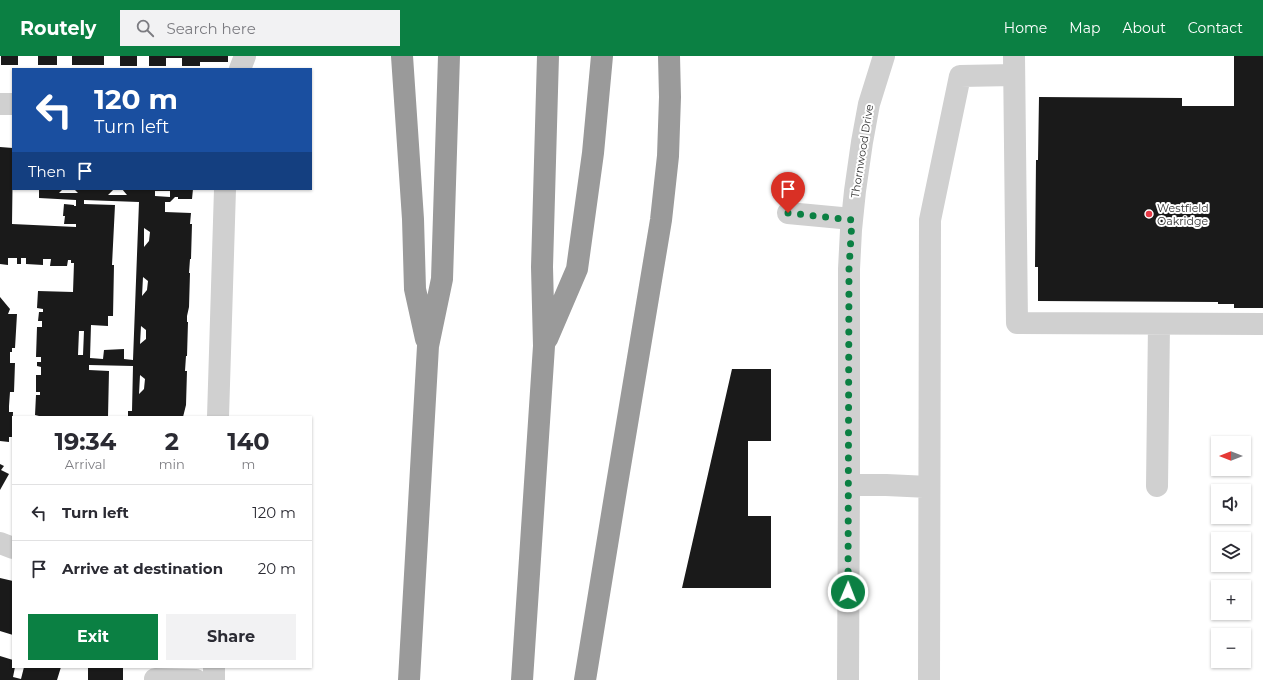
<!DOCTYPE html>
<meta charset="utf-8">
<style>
body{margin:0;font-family:Montserrat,sans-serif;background:#f2f2f3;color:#2b2b33;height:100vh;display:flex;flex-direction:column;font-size:15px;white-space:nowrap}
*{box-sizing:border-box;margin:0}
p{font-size:13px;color:#7c7c81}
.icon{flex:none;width:22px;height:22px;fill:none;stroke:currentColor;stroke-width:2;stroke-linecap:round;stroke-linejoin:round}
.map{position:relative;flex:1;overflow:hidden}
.details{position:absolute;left:12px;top:360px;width:300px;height:252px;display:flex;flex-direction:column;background:#fff;border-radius:0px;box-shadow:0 1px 3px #0004}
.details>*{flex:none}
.top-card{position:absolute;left:12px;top:12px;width:300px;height:122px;border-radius:0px;box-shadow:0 1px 3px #0004;background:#1a4fa0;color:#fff;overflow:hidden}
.needle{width:26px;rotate:270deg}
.buttons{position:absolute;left:1211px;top:380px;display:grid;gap:8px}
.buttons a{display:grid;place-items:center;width:40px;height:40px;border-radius:0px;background:#fff;box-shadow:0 1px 3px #0004;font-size:20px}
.pin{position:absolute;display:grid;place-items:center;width:34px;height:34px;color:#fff;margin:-41px -17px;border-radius:50% 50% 50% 0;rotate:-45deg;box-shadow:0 0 4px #0007}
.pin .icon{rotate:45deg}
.me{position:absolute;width:44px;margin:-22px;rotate:1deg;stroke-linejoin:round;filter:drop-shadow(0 0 3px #0008)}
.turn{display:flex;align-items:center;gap:14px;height:84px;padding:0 16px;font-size:18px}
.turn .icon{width:52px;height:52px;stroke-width:2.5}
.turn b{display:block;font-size:28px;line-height:34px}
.then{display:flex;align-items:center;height:38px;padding:0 16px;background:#0003;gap:8px;font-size:15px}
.eta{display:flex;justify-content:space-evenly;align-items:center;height:68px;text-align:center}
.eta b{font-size:24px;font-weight:700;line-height:28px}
.primary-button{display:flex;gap:8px;margin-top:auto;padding:8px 16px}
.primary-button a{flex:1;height:46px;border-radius:0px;background:#0b8043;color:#fff;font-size:16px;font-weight:700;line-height:46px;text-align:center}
.primary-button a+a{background:#f2f2f3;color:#2b2b33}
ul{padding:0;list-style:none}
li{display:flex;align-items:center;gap:12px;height:56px;padding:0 16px;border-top:1px solid #e1e1e2}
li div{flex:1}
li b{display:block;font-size:15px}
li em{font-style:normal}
header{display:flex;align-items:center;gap:24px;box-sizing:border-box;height:56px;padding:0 20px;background:#0b8043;color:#fff}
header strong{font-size:19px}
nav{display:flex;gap:22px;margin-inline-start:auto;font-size:14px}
.search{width:280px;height:36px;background:#f2f2f3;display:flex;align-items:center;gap:10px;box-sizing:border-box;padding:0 14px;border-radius:0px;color:#7c7c81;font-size:15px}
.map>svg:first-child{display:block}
.building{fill:#1a1a1a;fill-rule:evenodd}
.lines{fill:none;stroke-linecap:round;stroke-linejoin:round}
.minor{stroke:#d0d0d0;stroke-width:22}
.highway{stroke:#9a9a9a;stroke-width:22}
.route{stroke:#0b8043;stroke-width:7;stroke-dasharray:0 12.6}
.poi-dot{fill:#e63946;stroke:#fff;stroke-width:1.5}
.labels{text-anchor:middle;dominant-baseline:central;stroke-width:4;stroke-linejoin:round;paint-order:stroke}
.street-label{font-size:11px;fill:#333;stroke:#fff}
.poi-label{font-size:11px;fill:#333;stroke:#fff;text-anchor:start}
</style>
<header>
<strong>Routely</strong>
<div class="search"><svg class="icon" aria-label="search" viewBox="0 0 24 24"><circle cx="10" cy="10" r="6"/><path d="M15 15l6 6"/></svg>Search here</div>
<nav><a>Home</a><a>Map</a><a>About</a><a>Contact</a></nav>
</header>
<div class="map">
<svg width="1263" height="624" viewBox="0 0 1263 624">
<rect width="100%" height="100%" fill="#fff"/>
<path class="building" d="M1,0H18V9H1Z
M38,0H57V9H38Z
M72,0H104V9H72Z
M120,0H137V10H120Z
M149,0H228V6H200V10H182V2H166V10H149Z
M1234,0H1263V252H1234V248H1218V246L1038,245V211H1035L1036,104H1038L1039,41L1182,42V50H1234Z
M0,91L13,92L12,168L76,171V168H64L65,160H63L64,148L74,149V150H76V144L39,142V133H63L59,137H78L74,133H114L108,139H127L122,133H193L192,143H178V141H175L170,146H165V156L191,157L190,168H192L191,203H190L189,217H190L189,251L187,260V266H188L187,300H186L185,315H187L186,349L183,361H128V355H132L133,310L89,309V314L109,315L108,361H39V360L35,359L36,339H40V336H36V319H41V311L37,310V306H41V301H36L37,271H42V265H38L39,256H43V253L37,252L38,235L73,236L74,207H71V204H68L67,210H50L51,203H43V209L26,208V202H21V208H17V202H8V209L0,208ZM155,135H170V141L155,140ZM84,144L139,146L133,304L124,303V293L104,294L103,303L90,302L91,269L108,270V260H113L114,209H112L115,149L84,148ZM144,172L150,176L149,185L144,191ZM143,221L148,225L147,234L142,240ZM141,270L146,274V283L140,288ZM79,275H84L83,299H78ZM140,319L145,323L144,333L139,338Z
M0,241L10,253L8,258H17L15,292H12V296H10V307H15L14,336H10L9,350V356H13L12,381H9V386L0,385Z
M732,313H771V385H748V460H771V532H682Z
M0,408L4,410L1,414L9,418L0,434Z
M0,522L13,525V579L0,575Z
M0,600L13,604V611H15L13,621L21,623L24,611H61L57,624H0Z
M88,611H123V624H88Z"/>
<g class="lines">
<path class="minor" d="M1014,0L1017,267L1263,268
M240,13L245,0
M0,48H13
M788,157L852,163
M218,361L225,133
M849,429H886L929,431
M1157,430L1159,268
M0,487L13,492
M155,623L196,624
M214,624V611
M848,624L849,429V213L851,174L855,135L862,86L869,48L884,0
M929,624L930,164L960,20L1014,19"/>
<path class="highway" d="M402,0L413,163L415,233L426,283
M547,283L577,213L593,97L602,0
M409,624L428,290L442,223L449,0
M522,624L544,290L542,211L548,0
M585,624L616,434L661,164L668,100L670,41L669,0"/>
</g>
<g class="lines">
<path class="route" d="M788,157L852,164L849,213L848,536"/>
</g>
<circle class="poi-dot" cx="1149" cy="158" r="4"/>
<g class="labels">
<g class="street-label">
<text transform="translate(862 95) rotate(-81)">Thornwood Drive</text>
</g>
<g class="poi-label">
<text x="1157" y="152">Westfield<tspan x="1157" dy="13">Oakridge</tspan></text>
</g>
</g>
</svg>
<div class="buttons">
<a><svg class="needle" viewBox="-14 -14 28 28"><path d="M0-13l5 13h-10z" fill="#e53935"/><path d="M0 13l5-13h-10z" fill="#7c7c81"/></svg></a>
<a><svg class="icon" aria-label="sound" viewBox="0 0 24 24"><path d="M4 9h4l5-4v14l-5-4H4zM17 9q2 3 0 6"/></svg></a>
<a><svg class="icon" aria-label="layers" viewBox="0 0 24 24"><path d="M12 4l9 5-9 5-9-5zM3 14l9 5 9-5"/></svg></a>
<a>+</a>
<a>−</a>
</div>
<div class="pin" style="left:788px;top:157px;background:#d93025"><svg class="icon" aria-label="arrive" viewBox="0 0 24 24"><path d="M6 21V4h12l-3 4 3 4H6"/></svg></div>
<svg class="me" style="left:848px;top:536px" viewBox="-20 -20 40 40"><circle r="17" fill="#0b8043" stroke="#fff" stroke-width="3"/><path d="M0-11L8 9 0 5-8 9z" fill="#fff"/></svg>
<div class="top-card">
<div class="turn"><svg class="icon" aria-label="left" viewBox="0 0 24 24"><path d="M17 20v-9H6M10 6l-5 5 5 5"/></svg><div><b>120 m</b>Turn left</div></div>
<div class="then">Then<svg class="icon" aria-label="arrive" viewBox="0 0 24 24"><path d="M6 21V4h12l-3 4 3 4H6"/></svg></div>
</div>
<section class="details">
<div class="eta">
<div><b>19:34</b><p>Arrival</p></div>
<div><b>2</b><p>min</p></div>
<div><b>140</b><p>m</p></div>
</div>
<ul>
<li><svg class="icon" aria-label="left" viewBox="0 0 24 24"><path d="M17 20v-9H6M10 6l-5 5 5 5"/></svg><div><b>Turn left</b></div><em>120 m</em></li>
<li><svg class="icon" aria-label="arrive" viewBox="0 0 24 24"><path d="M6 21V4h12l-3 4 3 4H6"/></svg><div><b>Arrive at destination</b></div><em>20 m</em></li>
</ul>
<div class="primary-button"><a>Exit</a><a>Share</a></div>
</section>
</div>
